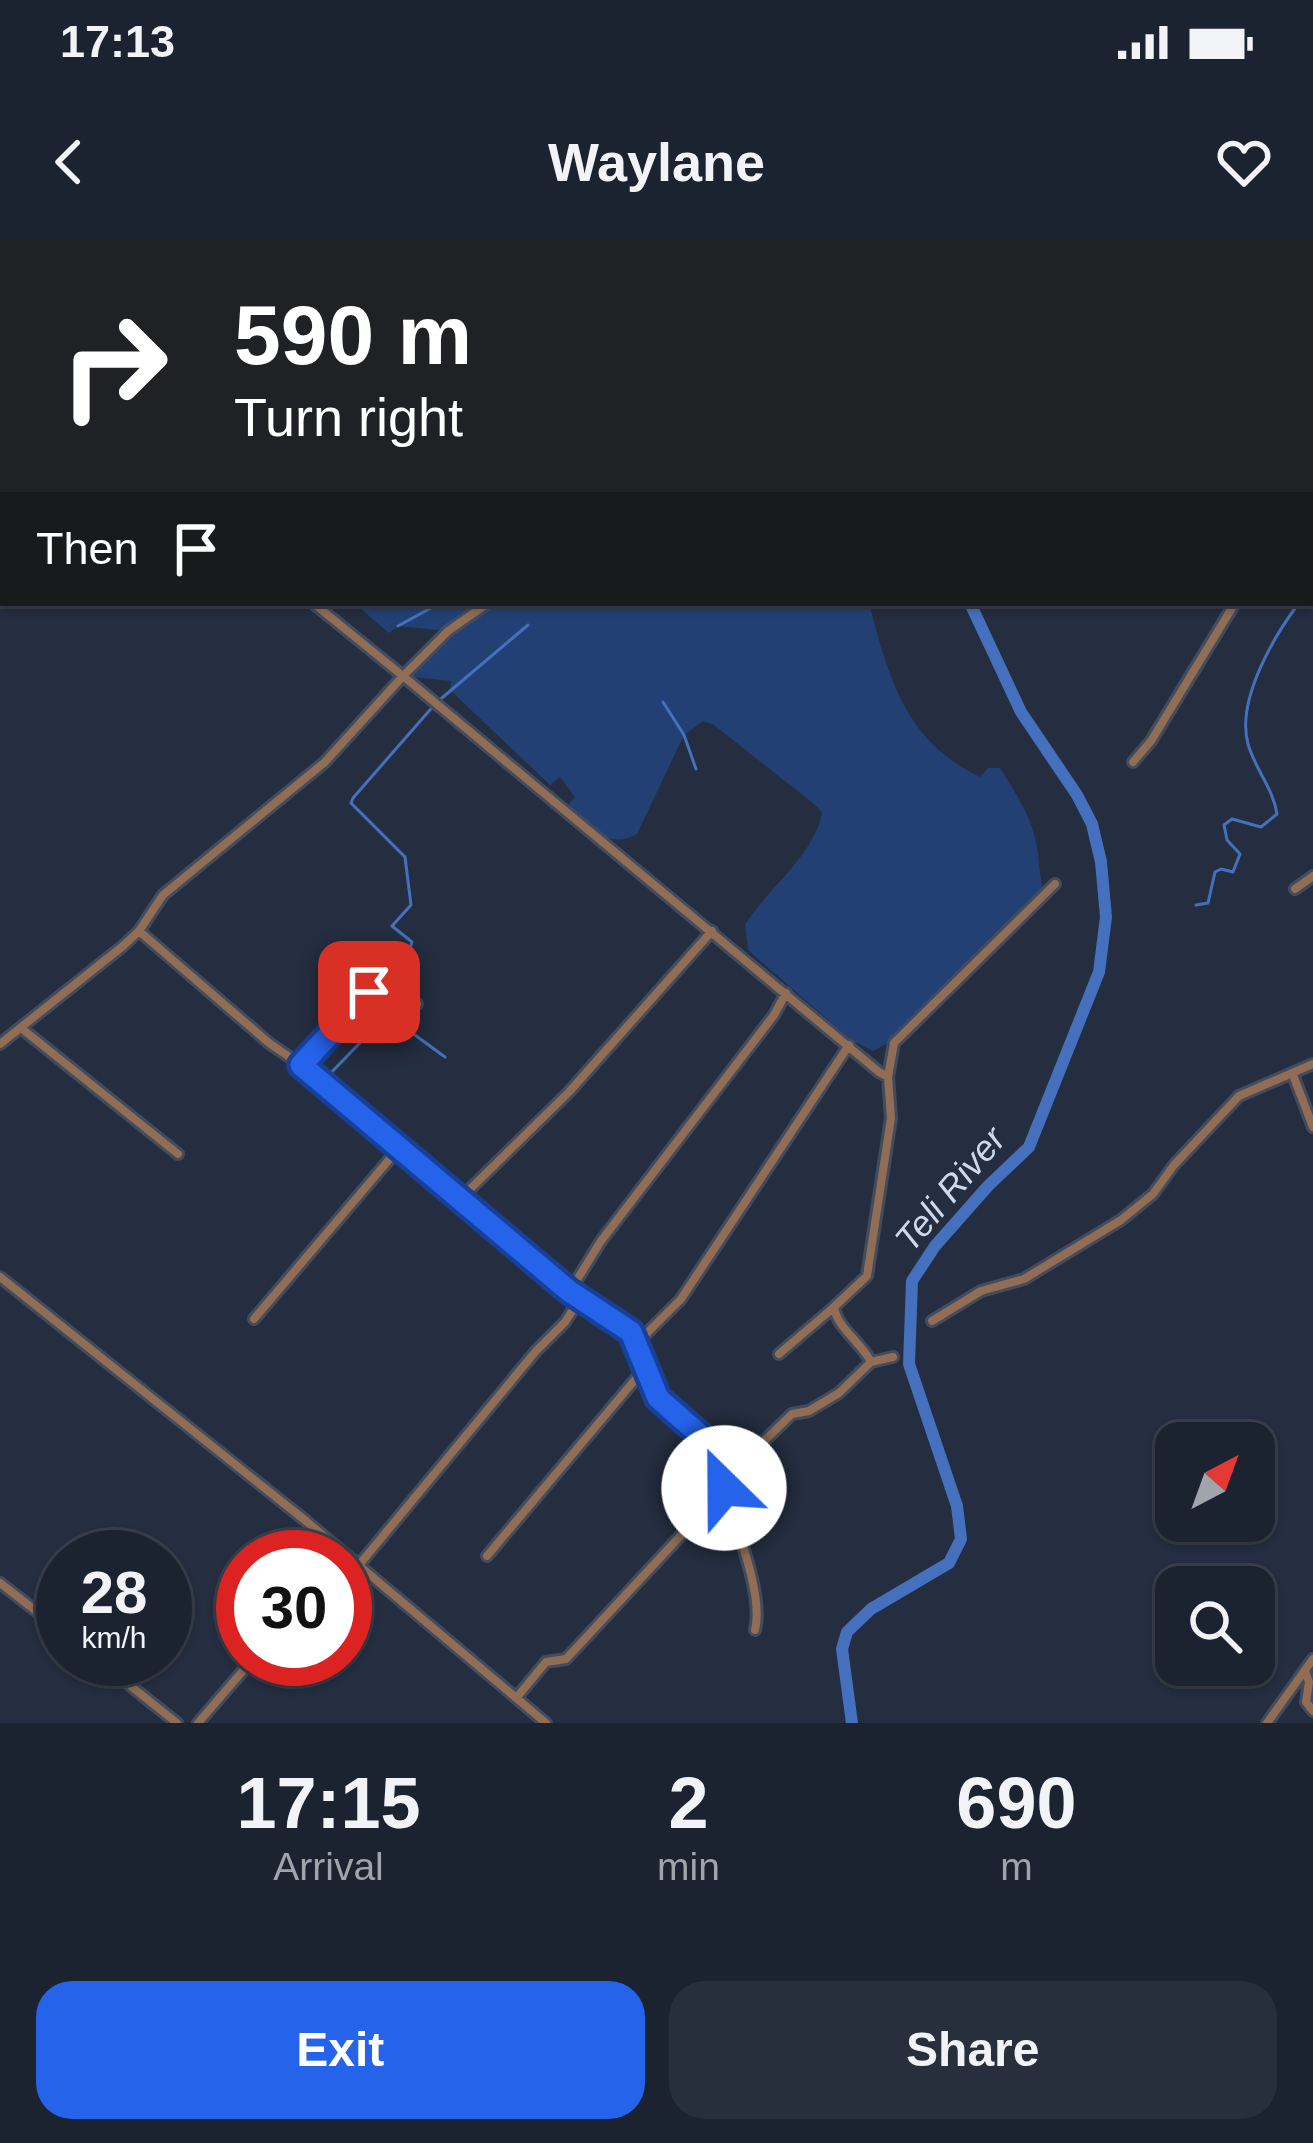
<!DOCTYPE html>
<style>
body{margin:0;font-family:Arial,sans-serif;background:#282f3c;color:#f1f3f6;height:100vh;display:flex;flex-direction:column;font-size:45px;white-space:nowrap}
*{box-sizing:border-box;margin:0}
p{font-size:39px;color:#a0a4ab}
.icon{flex:none;width:66px;height:66px;fill:none;stroke:currentColor;stroke-width:2;stroke-linecap:round;stroke-linejoin:round}
.map{position:relative;height:1483px;overflow:hidden}
.drawer{display:flex;flex-direction:column;background:#1b2230;flex:1}
.drawer>*{flex:none}
.banner{position:absolute;left:0px;top:0px;width:1314px;height:366px;box-shadow:0 3px 9px #0004,0 0 0 3px #393f4c;background:#202124;color:#fff;overflow:hidden}
.needle{width:78px;rotate:41deg}
.tools{position:absolute;left:1155px;top:1182px;display:grid;gap:24px}
.tools a{display:grid;place-items:center;width:120px;height:120px;border-radius:24px;background:#1b2230;box-shadow:0 3px 9px #0004,0 0 0 3px #393f4c;font-size:60px}
.speed{position:absolute;left:36px;top:1290px;display:flex;gap:24px;font-size:60px;font-weight:700;text-align:center}
.speed>*{display:grid;place-content:center;width:156px;height:156px;border-radius:50%;background:#1b2230;box-shadow:0 3px 9px #0004,0 0 0 3px #393f4c;line-height:1}
.speed small{font-size:30px;font-weight:400}
.speed .limit{border:18px solid #d22;background:#fff;color:#111}
.pin{position:absolute;display:grid;place-items:center;width:102px;height:102px;color:#fff;margin:-51px;border-radius:24px;box-shadow:0 6px 18px #0006}
.me{position:absolute;width:132px;margin:-66px;rotate:337deg;stroke-linejoin:round;filter:drop-shadow(0 0 9px #0008)}
.turn{display:flex;align-items:center;gap:42px;height:252px;padding:0 36px;font-size:54px}
.turn .icon{width:156px;height:156px;stroke-width:2.5}
.turn b{display:block;font-size:84px;line-height:102px}
.then{display:flex;align-items:center;height:114px;padding:0 36px;background:#0003;gap:24px;font-size:45px}
.eta{display:flex;justify-content:space-evenly;align-items:center;height:204px;text-align:center}
.eta b{font-size:72px;font-weight:700;line-height:84px}
.primary-button{display:flex;gap:24px;margin-top:auto;padding:24px 36px}
.primary-button a{flex:1;height:138px;border-radius:36px;background:#2563eb;color:#fff;font-size:48px;font-weight:700;line-height:138px;text-align:center}
.primary-button a+a{background:#282f3c;color:#f1f3f6}
.status{display:flex;justify-content:space-between;align-items:center;height:84px;padding:0 60px;background:#1b2230;direction:ltr}
.status svg{height:33px;fill:currentColor}
header{display:flex;justify-content:space-between;align-items:center;height:156px;padding:0 36px;background:#1b2230;font-size:54px;font-weight:700}
.map>svg:first-child{display:block}
.green{fill:#234075}
.lines{fill:none;stroke-linecap:round;stroke-linejoin:round}
.stream{stroke:#4570bd;stroke-width:3}
.river{stroke:#4570bd;stroke-width:12}
.street-casing{stroke:#434c5d;stroke-width:14}
.highway-casing{stroke:#434c5d;stroke-width:21}
.street{stroke:#906d54;stroke-width:8}
.highway{stroke:#f5d1b9;stroke-width:15}
.route-casing{stroke:#184099;stroke-width:30}
.route{stroke:#2563eb;stroke-width:21}
.labels{text-anchor:middle;dominant-baseline:central;stroke-width:12;stroke-linejoin:round;paint-order:stroke}
.water-label{font-size:36px;font-style:italic;fill:#ccd9ee;stroke:#242e40}
</style>
<div class="status"><b>17:13</b><svg viewBox="0 0 49 12"><path d="M0 12V9h3v3zM5 12V6h3v6zM10 12V3h3v9zM15 12V0h3v12zM26 1h20v11H26zM47 4h2v5h-2z"/></svg></div>
<header><svg class="icon" aria-label="back" viewBox="0 0 24 24"><path d="M15 5l-7 7 7 7"/></svg>Waylane<svg class="icon" aria-label="heart" viewBox="0 0 24 24"><path d="M12 20l-8-8c-3-5 5-10 8-4 3-6 11-1 8 4z"/></svg></header>
<div class="map">
<svg width="1313" height="1483" viewBox="0 0 1313 1483">
<rect width="100%" height="100%" fill="#242e40"/>
<path class="green" d="M17,0H658L660,3H20Z
M354,363H869C889,439 905,501 980,537L988,528H1000C1020,560 1037,585 1039,624C1040,638 1044,647 1041,661L914,789L873,811L850,799L748,710L745,685C766,650 815,615 822,572L814,564L714,485L703,481L684,495L637,594C606,611 591,585 568,565L575,557L560,537L550,545L450,450L451,441L403,436L447,391L398,386L389,393Z"/>
<g class="lines">
<path class="stream" d="M618,0L619,3
M950,0L952,3
M1132,0L1140,3
M1311,350L1313,348
M398,386L440,363
M663,462L684,495L696,529
M1196,665L1208,663L1215,632L1221,629L1233,632L1240,614L1227,600L1224,585L1232,579L1261,587L1277,574C1273,548 1255,529 1248,504C1236,460 1274,396 1299,363
M397,746L412,702L392,686L411,665L405,617L351,563L353,558L436,463L528,385
M392,754L378,768L445,817
M325,839L386,776"/>
<path class="river" d="M852,1483L842,1409L847,1392L871,1369L949,1323L961,1299L957,1266L909,1124L912,1041L935,1006L988,946L1029,907L1099,732L1106,677L1101,622L1092,584L1077,555L1021,472L970,363"/>
<defs>
<path id="street" d="M12,3L15,0
M498,3V0
M0,14L3,12
M0,102L3,104
M1311,272L1313,270
M488,363L448,391L403,436L879,832L888,837L894,803L1055,644
M1133,522L1151,501L1235,363
M1295,649L1313,636
M139,691L269,803L301,825L570,1051L631,1092L658,1158L709,1203L725,1239V1248L566,1419L546,1422L517,1457
M21,788L178,914
M0,804L123,706L139,691L163,655L325,522L403,436L313,363
M301,825L379,741L417,764
M1293,835L1313,887
M460,959L569,852L712,691
M0,1037L306,1281L546,1483
M570,1051L601,1001L774,775L786,753
M254,1079L399,908
M932,1081L981,1051L1024,1039L1121,980L1153,954L1174,925L1239,856L1313,824
M638,1102L681,1059L849,805
M779,1114L833,1068
M871,1122C861,1102 837,1088 834,1067L867,1036L891,878L888,837
M725,1239L792,1174L809,1171L839,1153L871,1122L893,1117
M725,1249C735,1286 764,1354 755,1390
M487,1316L644,1129
M359,1325L536,1111L565,1082L580,1059
M0,1343L63,1392
M97,1419L177,1483
M1305,1431L1309,1442L1306,1462L1313,1471
M198,1483L253,1419
M1267,1483L1313,1419"/>
<path id="highway" d="M1108,0L1117,3
M1311,49H1313"/>
</defs>
<use href="#street" class="street-casing"/>
<use href="#highway" class="highway-casing"/>
<use href="#street" class="street"/>
<use href="#highway" class="highway"/>
</g>
<g class="lines">
<defs>
<path id="route" d="M369,752L301,825L569,1051L631,1092L658,1158L709,1203L725,1239L724,1248"/>
</defs>
<use href="#route" class="route-casing"/>
<use href="#route" class="route"/>
</g>
<g class="labels">
<g class="water-label">
<text transform="translate(950 949) rotate(-50)">Teli River</text>
</g>
</g>
</svg>
<div class="tools">
<a><svg class="needle" viewBox="-14 -14 28 28"><path d="M0-13l5 13h-10z" fill="#e53935"/><path d="M0 13l5-13h-10z" fill="#a0a4ab"/></svg></a>
<a><svg class="icon" aria-label="search" viewBox="0 0 24 24"><circle cx="10" cy="10" r="6"/><path d="M15 15l6 6"/></svg></a>
</div>
<div class="speed"><div>28<small>km/h</small></div><div class="limit">30</div></div>
<div class="pin" style="left:369px;top:752px;background:#d93025"><svg class="icon" aria-label="arrive" viewBox="0 0 24 24"><path d="M6 21V4h12l-3 4 3 4H6"/></svg></div>
<svg class="me" style="left:724px;top:1248px" viewBox="-20 -20 40 40"><circle r="19" fill="#fff"/><path d="M0-13L10 11 0 6-10 11z" fill="#2563eb"/></svg>
<div class="banner">
<div class="turn"><svg class="icon" aria-label="right" viewBox="0 0 24 24"><path d="M7 20v-9h11M14 6l5 5-5 5"/></svg><div><b>590 m</b>Turn right</div></div>
<div class="then">Then<svg class="icon" aria-label="arrive" viewBox="0 0 24 24"><path d="M6 21V4h12l-3 4 3 4H6"/></svg></div>
</div>
</div>
<section class="drawer">
<div class="eta">
<div><b>17:15</b><p>Arrival</p></div>
<div><b>2</b><p>min</p></div>
<div><b>690</b><p>m</p></div>
</div>
<div class="primary-button"><a>Exit</a><a>Share</a></div>
</section>
